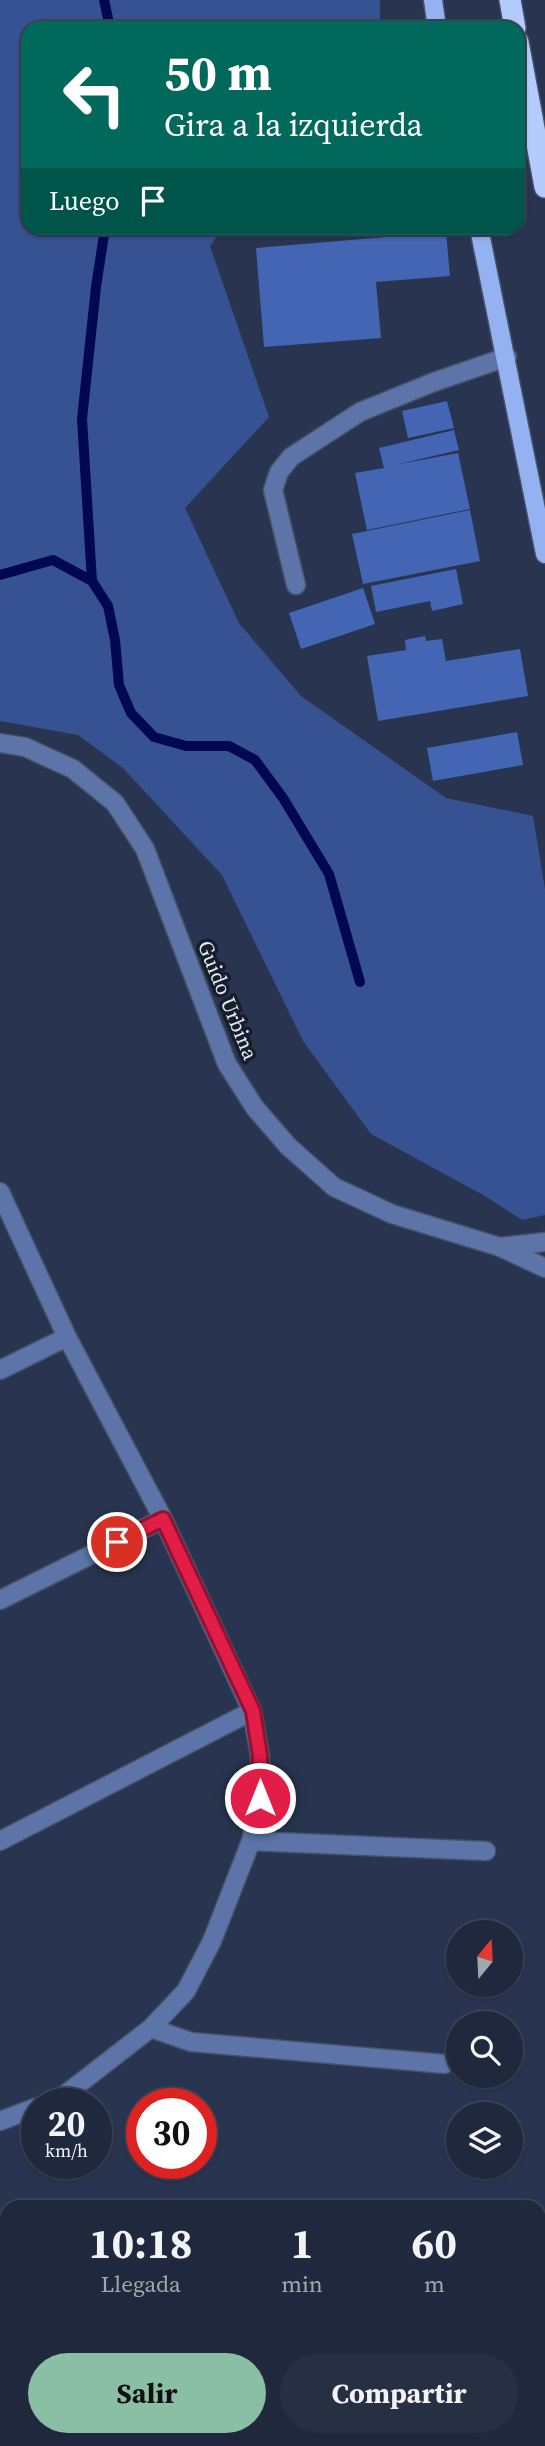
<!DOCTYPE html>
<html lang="es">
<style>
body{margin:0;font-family:"Source Serif 4",serif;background:#273043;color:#f1f3f6;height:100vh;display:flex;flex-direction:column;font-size:26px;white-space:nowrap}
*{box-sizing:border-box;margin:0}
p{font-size:23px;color:#a1a6af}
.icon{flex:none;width:38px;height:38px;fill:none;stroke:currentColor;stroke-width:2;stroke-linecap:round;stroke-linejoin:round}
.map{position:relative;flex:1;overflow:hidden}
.side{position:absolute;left:0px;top:2200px;width:546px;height:247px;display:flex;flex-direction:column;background:#1f283c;border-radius:21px 21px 0 0;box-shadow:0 2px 5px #0004,0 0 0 2px #3c4456}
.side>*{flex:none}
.top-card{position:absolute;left:21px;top:21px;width:504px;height:214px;border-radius:21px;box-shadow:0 2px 5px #0004,0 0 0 2px #3c4456;background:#00695c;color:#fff;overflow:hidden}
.needle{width:46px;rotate:18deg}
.fabs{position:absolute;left:446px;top:1920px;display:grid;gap:14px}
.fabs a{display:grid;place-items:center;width:77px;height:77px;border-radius:50%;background:#1f283c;box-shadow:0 2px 5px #0004,0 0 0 2px #3c4456;font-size:35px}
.speed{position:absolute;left:21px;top:2088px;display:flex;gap:14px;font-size:35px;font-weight:700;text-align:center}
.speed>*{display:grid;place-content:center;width:91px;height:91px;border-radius:50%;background:#1f283c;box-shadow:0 2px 5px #0004,0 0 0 2px #3c4456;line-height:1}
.speed small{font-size:18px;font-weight:400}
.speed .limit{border:10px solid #d22;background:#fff;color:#111}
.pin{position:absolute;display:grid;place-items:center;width:60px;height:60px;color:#fff;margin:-30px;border:4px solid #fff;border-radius:50%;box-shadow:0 2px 7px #0007}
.me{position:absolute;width:77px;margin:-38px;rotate:0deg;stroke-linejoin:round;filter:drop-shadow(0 0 5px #0008)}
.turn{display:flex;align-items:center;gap:24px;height:147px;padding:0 28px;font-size:32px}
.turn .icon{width:91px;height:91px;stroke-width:2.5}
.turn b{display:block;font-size:49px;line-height:60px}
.then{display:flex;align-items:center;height:66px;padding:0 28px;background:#0003;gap:14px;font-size:26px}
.eta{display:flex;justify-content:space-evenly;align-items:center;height:119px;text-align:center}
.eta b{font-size:42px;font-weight:700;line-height:49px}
.cta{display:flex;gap:14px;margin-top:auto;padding:14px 28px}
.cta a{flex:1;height:80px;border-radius:42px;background:#8abfa5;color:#111;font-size:28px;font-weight:700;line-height:80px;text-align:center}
.cta a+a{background:#273043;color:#f1f3f6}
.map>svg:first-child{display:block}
.green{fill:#365292}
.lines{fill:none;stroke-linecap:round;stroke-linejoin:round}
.stream{stroke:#000852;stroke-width:10}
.building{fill:#4365b3}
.minor-casing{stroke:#46526b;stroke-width:21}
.major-casing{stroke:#46526b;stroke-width:21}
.highway-casing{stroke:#46526b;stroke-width:24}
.minor{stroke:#5c74a7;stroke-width:18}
.major{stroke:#94b2f1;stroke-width:18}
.highway{stroke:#b3cbfd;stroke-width:21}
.route-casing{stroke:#92132f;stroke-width:18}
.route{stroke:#e11d48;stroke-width:12}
.labels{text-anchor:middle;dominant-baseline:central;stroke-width:7;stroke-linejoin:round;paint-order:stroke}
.street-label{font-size:21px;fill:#e1eafb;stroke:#171d29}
</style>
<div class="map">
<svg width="545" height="2446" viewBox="0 0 545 2446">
<rect width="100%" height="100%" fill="#293550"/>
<path class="green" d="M0,0H380V28H28V228H222L210,246L269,417L185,508L239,623L301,696L446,798L533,816L545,889V1215L522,1220L485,1196L371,1134L303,1041L222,875L123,768L78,735L0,721Z"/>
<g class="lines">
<path class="stream" d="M104,0L110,28
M105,228L96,287L82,419L92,581L108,606L115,640L119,685L131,713L154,737L186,746H229L255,760L283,798L329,874L360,982
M0,575L53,560L92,581"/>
</g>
<path class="building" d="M446,232L450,276L376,282L381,338L264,347L256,248Z
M447,401L454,428L408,438L402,411Z
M454,430L459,450L395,465L458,453L470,509L367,530L355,473L384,468L379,448Z
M470,510L480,561L363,584L352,534Z
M456,569L463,604L432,611L430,601L376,612L371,586Z
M363,588L375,624L301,649L289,613Z
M425,636L426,641L442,639L446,661L520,649L528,696L378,721L367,656L406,650L405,640Z
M517,732L523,765L433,781L427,748Z"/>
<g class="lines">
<defs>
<path id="minor" d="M296,585L273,490L279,472L291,457L360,412L434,382L507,357
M0,743L25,747L73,769L115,803L145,849L227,1064L255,1108L288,1146L334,1187L392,1214L500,1247L545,1268
M0,1192L67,1337L163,1519L252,1711L260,1756V1798L251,1841L212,1941L186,1991L151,2028L62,2097L46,2104
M500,1247L545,1242
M0,1370L67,1337
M0,1600L163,1519
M0,1841L252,1711
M251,1841L486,1851
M151,2028L191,2042L445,2064
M0,2121L37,2107
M0,2326L7,2328
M309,2440L326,2446"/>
<path id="major" d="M433,0L437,28
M479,228L545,554
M539,2392L545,2374
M521,2446L523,2440"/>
<path id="highway" d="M510,0L515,28
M518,42L545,187"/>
</defs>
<use href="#minor" class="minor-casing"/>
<use href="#major" class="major-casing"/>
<use href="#highway" class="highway-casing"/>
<use href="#minor" class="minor"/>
<use href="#major" class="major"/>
<use href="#highway" class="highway"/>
</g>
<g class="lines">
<defs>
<path id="route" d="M117,1542L163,1519L253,1711L260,1756V1798"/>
</defs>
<use href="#route" class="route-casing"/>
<use href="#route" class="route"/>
</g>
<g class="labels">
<g class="street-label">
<text transform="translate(228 1000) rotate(68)">Guido Urbina</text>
</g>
</g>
</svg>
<div class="fabs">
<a><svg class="needle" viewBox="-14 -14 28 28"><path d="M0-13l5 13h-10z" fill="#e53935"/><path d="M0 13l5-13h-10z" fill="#a1a6af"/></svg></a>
<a><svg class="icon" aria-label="search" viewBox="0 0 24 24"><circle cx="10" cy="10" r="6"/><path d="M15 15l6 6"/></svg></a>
<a><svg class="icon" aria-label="layers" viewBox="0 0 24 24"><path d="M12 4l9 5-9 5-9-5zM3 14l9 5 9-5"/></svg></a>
</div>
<div class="speed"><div>20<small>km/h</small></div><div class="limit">30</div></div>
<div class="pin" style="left:117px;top:1542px;background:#d93025"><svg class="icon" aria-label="arrive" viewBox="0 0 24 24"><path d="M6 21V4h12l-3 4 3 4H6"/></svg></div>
<svg class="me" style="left:260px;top:1798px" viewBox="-20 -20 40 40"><circle r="17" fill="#e11d48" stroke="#fff" stroke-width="3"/><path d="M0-11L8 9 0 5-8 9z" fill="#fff"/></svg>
<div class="top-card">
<div class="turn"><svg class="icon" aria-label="left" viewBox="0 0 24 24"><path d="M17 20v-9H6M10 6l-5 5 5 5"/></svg><div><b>50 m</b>Gira a la izquierda</div></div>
<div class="then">Luego<svg class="icon" aria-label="arrive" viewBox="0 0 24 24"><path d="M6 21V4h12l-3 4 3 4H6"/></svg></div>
</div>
<section class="side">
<div class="eta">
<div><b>10:18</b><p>Llegada</p></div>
<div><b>1</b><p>min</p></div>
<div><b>60</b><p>m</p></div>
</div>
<div class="cta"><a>Salir</a><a>Compartir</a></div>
</section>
</div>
